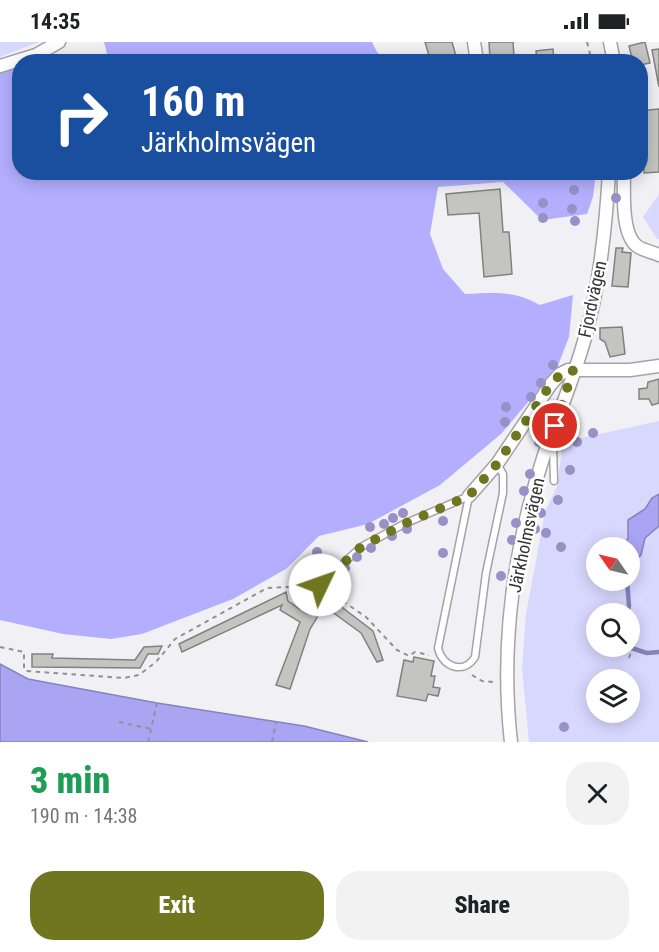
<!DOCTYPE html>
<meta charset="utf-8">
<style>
body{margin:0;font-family:"Roboto Condensed",sans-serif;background:#f2f2f2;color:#202124;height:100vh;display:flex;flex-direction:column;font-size:22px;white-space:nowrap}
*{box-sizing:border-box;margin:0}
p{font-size:20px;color:#757577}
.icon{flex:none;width:33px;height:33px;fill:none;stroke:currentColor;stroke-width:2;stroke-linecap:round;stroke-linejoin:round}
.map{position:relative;height:700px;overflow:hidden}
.sheet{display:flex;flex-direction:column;background:#fff;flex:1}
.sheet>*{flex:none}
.guide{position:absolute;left:12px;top:12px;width:636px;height:126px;border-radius:24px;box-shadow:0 3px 15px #0003;background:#1a4fa0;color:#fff;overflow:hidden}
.needle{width:39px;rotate:304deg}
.controls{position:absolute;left:586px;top:495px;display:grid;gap:12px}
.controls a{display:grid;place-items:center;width:54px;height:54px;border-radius:50%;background:#fff;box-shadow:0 3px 15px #0003;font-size:30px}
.pin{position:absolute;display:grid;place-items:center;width:51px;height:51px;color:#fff;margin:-26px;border:3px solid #fff;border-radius:50%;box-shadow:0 2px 6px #0007}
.me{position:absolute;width:66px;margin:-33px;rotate:48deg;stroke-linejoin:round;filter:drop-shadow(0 0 4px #0008)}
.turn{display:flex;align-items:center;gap:21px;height:126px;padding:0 30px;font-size:27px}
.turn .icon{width:78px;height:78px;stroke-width:2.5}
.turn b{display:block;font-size:42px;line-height:51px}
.round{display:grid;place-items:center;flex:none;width:63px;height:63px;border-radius:24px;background:#f2f2f2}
.head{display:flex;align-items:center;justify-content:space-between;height:102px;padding:0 30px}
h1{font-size:36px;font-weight:800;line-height:45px;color:#1e9e55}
.button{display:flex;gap:12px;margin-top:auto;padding:12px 30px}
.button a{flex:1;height:69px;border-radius:24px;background:#6f761f;color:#fff;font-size:24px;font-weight:800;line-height:69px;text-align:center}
.button a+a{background:#f2f2f2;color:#202124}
.status{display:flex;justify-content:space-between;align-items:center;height:42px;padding:0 30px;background:#fff;direction:ltr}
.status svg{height:16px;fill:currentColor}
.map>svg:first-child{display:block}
.green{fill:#d8d8ff;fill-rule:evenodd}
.forest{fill:#b3affe}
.water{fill:#a9a5f3;stroke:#8683ba;stroke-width:1.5}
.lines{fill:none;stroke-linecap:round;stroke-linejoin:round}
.stream{stroke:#8683ba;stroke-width:4.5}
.building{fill:#c4c5c1;stroke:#81827e;stroke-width:1.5}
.service-casing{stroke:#a4a4a8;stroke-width:9}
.minor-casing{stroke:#a4a4a8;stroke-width:15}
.path{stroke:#919194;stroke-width:2;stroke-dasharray:4.5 4.5;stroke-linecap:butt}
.service{stroke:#fff;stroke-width:6}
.minor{stroke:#fff;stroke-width:12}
.tree{fill:#9891c5}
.route{stroke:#6f761f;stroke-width:10;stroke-dasharray:0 18}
.labels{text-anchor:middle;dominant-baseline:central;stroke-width:5;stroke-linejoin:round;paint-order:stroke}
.street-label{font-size:18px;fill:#353536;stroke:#fff}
</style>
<div class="status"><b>14:35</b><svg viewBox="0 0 49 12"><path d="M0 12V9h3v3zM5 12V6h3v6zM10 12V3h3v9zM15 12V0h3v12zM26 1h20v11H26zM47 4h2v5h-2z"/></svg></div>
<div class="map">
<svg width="659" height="700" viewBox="0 0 659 700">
<rect width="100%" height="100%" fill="#f0f0f5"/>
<path class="green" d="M0,0H39L0,15Z
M659,152V197H657L643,175Z
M659,379V700H529L522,626L526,572L545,470L557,444L563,400ZM597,506H630V538H597ZM597,572H630V604H597ZM597,638H630V670H597Z"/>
<path class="forest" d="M104,0H372L377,10L387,19H109Z
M19,26V39L14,44L19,49L20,130L596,131L593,155L587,172L542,178L503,140L438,145L430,192L443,227L465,252C495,251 513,248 540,263L573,253L569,295L557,326L501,392L440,443L368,482L319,494L286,527L233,557L142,592L111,597L63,592L0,578V30Z"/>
<path class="water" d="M659,452V484L645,496L641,513L635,519H630V506L623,505L628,496V478L645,467L652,456Z
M0,622L28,637L157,661L304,684L368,700H0Z"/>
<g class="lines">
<path class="stream" d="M627,538L629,564L627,572
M625,604L647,611L659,610"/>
</g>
<path class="building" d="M425,0H452L456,14L442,20H431Z
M489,0H513L514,15L490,17Z
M645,0L650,21L640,23V20H633L629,4Z
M553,7L554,20H537L536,9Z
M659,7V45L652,8Z
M659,67V130L644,131L640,69Z
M500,147L503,190H509L512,232L484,235L479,171L448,173L446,152Z
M616,206H623L622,210L631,211L628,245L612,244Z
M622,285L625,312L610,315L605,300L600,297V286Z
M659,337V361L652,363L649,357H639V347L647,346L648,340Z
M286,550L288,559L307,572L322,550L373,589L383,618L377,620L361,591L324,564L310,587L290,647L276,643L300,580L280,568L282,563L182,610L179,602Z
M162,604L158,612H148L140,626L32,625V612H53L52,616L135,618L144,605Z
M414,615L434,619L431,634H435L433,645L440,646L438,654L428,652L426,659L397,654L404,618L413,620Z"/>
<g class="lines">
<defs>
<path id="service" d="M549,402L553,403L554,439
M469,454L438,606C442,625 464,633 475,615L486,531L503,451V432L497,422
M320,543L361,505L404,482L469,454"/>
<path id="minor" d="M474,0L477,20
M610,0L614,20
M0,24L36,13L59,0
M624,130C624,149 621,192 637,204C642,208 652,210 659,213
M469,454L497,422L551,342L560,332L568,328H630L659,324
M511,700C500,603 514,505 544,413C559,370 578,327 588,284C601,234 606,182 609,130"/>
</defs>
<use href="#service" class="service-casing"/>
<use href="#minor" class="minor-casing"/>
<path class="path" d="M587,0L592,20
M328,549L366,575L397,608L409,614L415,610L429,613
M0,605L24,610V627L26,629L124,636L139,633L156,620L175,597L267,546L309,544
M629,616L635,599
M472,633L482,639L494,640
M119,680L151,687
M148,700L157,661
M272,700L276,680"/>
<use href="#service" class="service"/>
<use href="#minor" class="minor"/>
</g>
<g class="tree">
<circle cx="574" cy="148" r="5"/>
<circle cx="616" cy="156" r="5"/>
<circle cx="543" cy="161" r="5"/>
<circle cx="572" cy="167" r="5"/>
<circle cx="543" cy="176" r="5"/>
<circle cx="575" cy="179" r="5"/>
<circle cx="553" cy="323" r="5"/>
<circle cx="541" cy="341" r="5"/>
<circle cx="531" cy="355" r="5"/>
<circle cx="506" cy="365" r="5"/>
<circle cx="552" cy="365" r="5"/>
<circle cx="546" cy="376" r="5"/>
<circle cx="505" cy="380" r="5"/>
<circle cx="544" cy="389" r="5"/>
<circle cx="593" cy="391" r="5"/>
<circle cx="539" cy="400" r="5"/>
<circle cx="577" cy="400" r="5"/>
<circle cx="570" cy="428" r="5"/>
<circle cx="530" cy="432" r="5"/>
<circle cx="524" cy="449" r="5"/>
<circle cx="558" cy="458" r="5"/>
<circle cx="403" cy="471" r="5"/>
<circle cx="541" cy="471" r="5"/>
<circle cx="393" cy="476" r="5"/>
<circle cx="443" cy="479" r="5"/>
<circle cx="516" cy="481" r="5"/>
<circle cx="384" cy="482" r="5"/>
<circle cx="370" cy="485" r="5"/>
<circle cx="407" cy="487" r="5"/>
<circle cx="535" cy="487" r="5"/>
<circle cx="546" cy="491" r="5"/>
<circle cx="392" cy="494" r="5"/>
<circle cx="512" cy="498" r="5"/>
<circle cx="561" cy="505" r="5"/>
<circle cx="371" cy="506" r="5"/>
<circle cx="317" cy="510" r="5"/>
<circle cx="443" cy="511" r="5"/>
<circle cx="357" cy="515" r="5"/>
<circle cx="345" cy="526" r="5"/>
<circle cx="501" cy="534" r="5"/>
<circle cx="564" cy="685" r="5"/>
</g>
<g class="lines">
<path class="route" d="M320,543L361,505L404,482L469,454L497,422L551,342L561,332L573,328L555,384"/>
</g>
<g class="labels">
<g class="street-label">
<text transform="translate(592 257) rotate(-78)">Fjordvägen</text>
<text transform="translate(526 493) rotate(-78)">Järkholmsvägen</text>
</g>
</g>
</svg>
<div class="controls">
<a><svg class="needle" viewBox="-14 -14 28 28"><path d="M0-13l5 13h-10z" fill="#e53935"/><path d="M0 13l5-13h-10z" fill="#757577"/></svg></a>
<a><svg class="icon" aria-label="search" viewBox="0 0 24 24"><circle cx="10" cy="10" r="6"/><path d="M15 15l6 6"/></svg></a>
<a><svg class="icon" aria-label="layers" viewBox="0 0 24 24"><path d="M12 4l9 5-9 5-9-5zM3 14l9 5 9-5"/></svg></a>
</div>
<div class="pin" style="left:555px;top:384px;background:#d93025"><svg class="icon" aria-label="arrive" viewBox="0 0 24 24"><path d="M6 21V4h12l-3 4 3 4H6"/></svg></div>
<svg class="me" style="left:320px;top:543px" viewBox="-20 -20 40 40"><circle r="19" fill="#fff"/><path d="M0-13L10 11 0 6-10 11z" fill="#6f761f"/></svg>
<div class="guide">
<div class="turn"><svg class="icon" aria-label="right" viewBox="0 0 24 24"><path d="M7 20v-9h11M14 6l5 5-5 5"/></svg><div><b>160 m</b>Järkholmsvägen</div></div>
</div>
</div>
<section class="sheet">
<div class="head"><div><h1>3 min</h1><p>190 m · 14:38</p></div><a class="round"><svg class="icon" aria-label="close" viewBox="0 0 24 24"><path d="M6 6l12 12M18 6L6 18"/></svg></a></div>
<div class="button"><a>Exit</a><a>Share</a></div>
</section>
